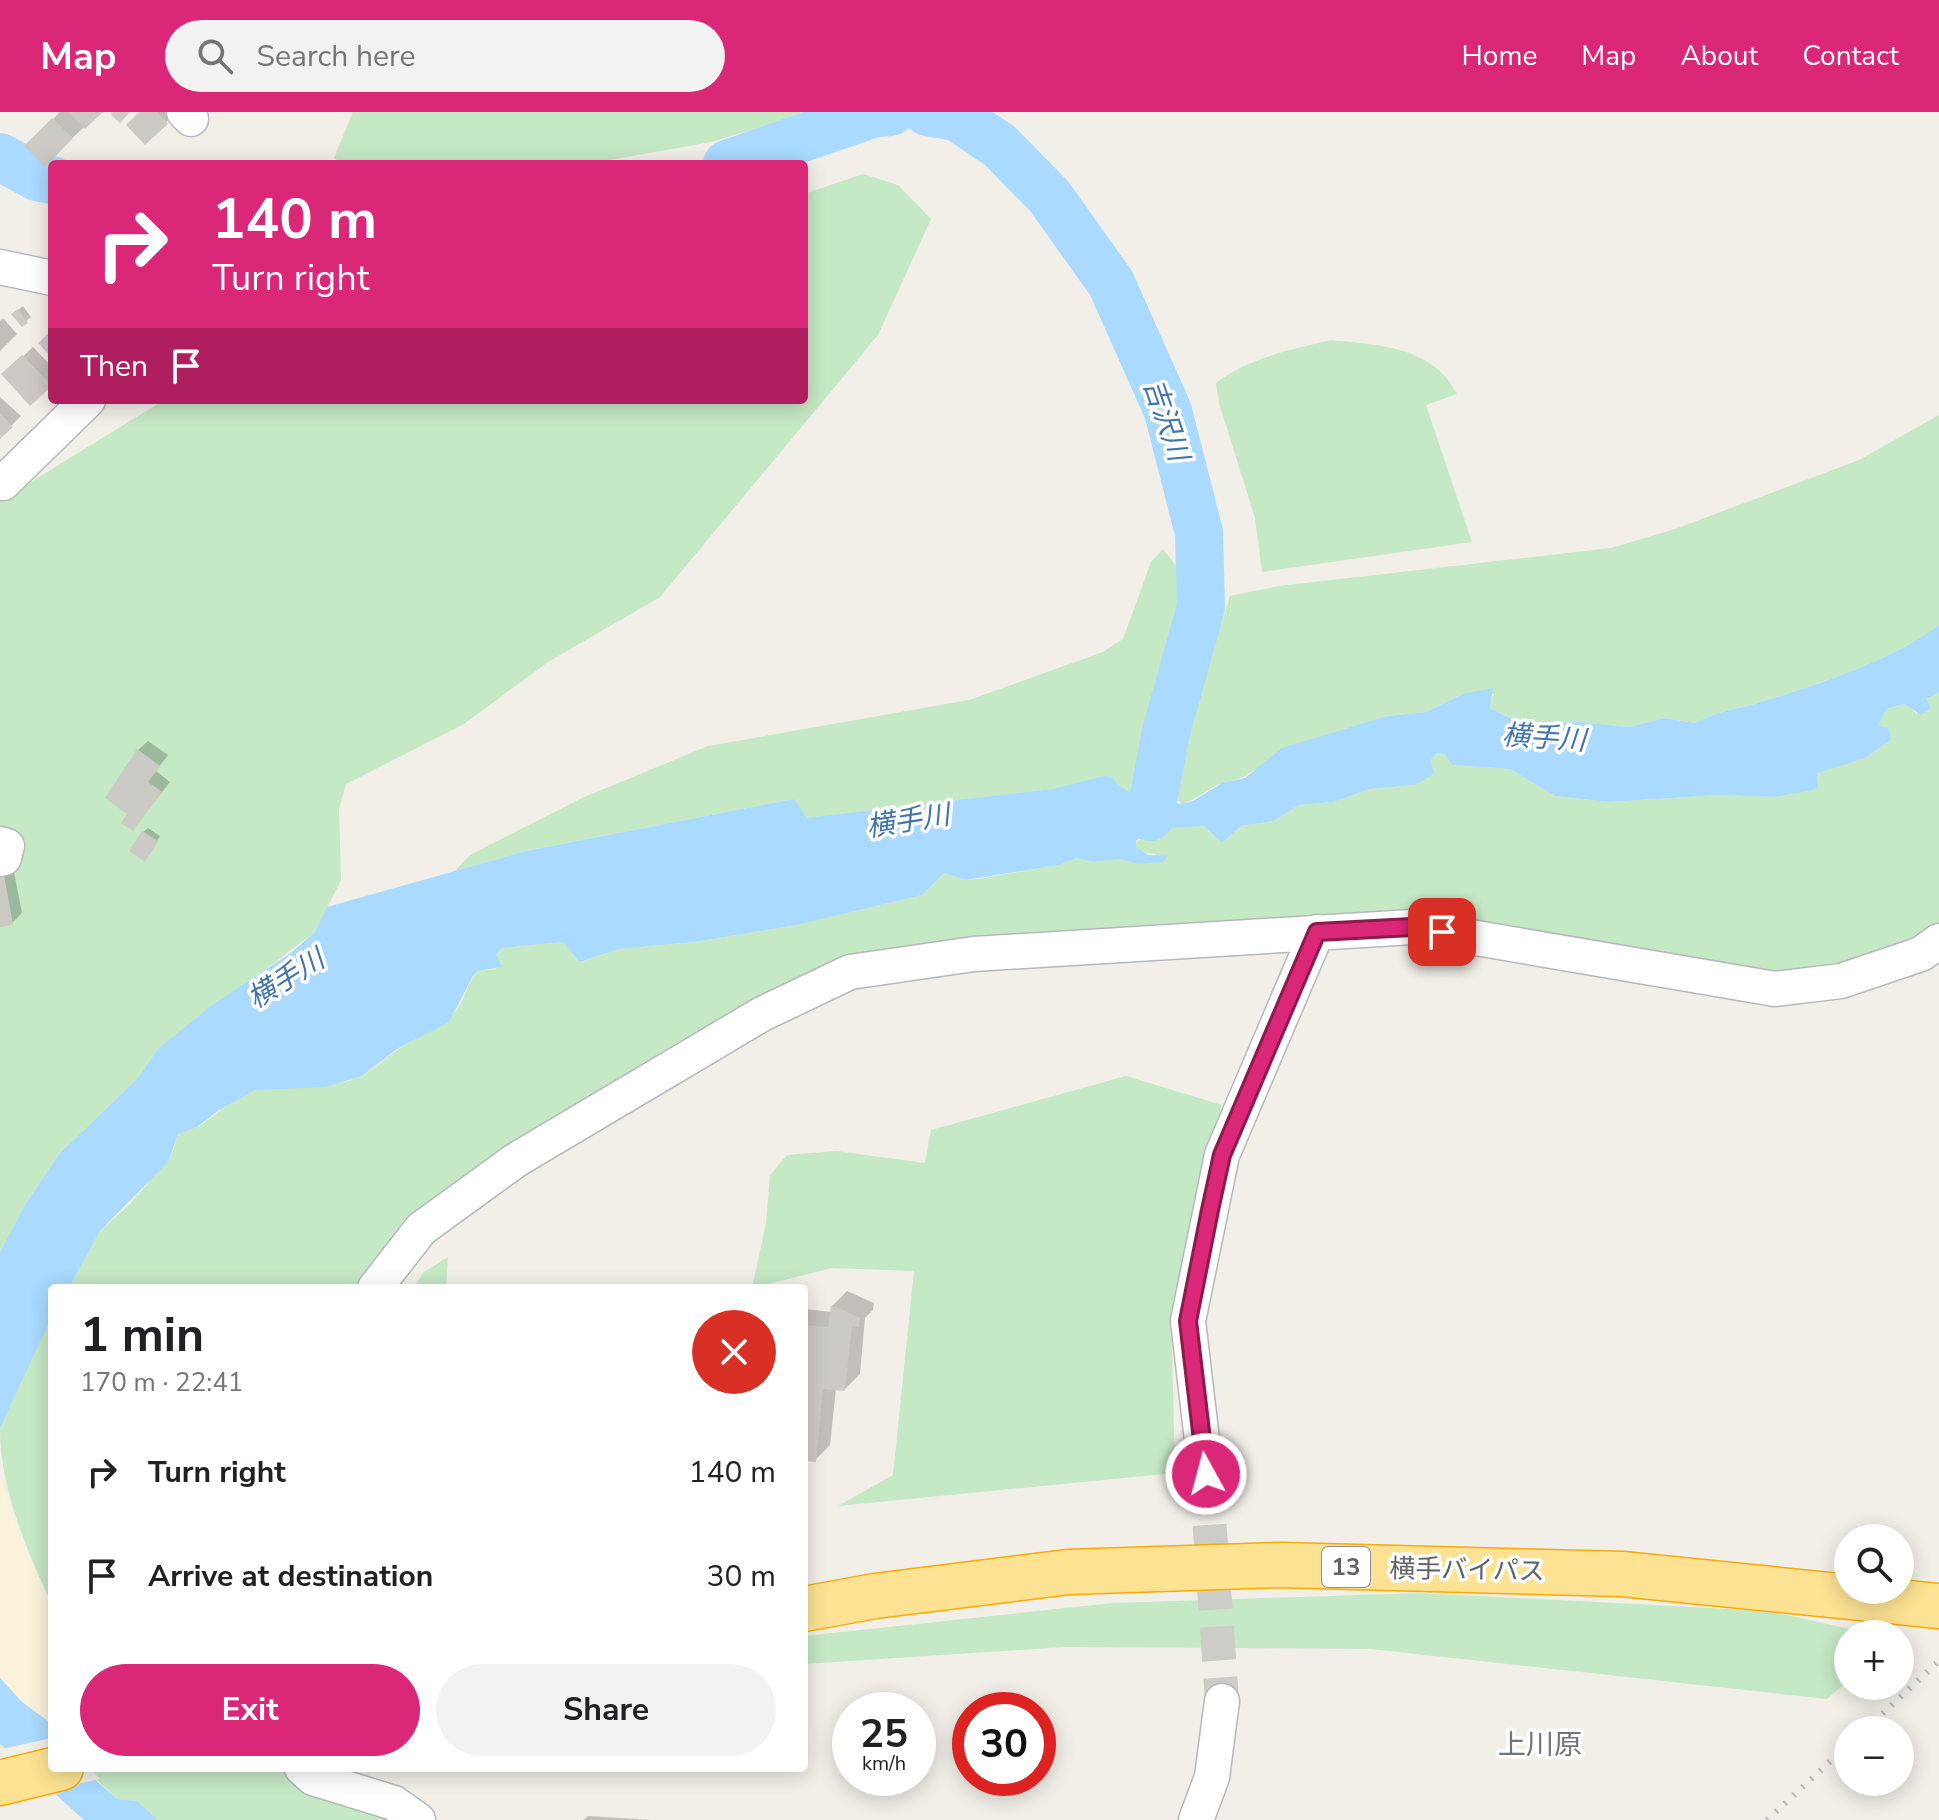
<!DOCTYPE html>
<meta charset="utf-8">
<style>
body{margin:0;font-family:"Nunito Sans","Noto Sans JP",sans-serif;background:#f2f2f2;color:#202124;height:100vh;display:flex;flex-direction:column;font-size:30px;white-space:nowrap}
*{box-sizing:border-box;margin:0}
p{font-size:26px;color:#757577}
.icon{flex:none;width:44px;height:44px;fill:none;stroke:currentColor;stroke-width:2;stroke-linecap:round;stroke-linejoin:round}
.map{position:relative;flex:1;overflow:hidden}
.sheet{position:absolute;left:48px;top:1172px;width:760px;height:488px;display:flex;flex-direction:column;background:#fff;border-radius:8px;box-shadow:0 4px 20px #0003}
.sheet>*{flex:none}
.banner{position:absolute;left:48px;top:48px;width:760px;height:244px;border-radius:8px;box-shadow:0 4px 20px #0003;background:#db2777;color:#fff;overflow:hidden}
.buttons{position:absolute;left:1834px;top:1412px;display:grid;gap:16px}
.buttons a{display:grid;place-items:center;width:80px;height:80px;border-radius:50%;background:#fff;box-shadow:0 4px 20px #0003;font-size:40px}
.speed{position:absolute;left:832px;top:1580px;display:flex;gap:16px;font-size:40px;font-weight:700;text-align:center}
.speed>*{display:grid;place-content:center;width:104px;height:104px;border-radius:50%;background:#fff;box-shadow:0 4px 20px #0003;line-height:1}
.speed small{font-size:20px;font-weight:400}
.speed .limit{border:12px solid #d22;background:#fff;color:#111}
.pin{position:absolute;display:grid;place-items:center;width:68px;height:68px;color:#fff;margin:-34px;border-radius:16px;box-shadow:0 4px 12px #0006}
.me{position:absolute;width:88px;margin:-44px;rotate:353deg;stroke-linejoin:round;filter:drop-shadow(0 0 6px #0008)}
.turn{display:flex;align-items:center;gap:28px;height:168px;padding:0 32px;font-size:36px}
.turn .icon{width:104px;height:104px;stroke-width:2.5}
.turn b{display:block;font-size:56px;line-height:68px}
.then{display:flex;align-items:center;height:76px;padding:0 32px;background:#0003;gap:16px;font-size:30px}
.round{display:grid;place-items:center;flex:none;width:84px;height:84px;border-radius:42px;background:#f2f2f2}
.head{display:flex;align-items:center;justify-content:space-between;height:136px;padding:0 32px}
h1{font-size:48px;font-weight:700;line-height:60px}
.cta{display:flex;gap:16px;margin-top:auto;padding:16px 32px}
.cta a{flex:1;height:92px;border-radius:48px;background:#db2777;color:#fff;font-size:32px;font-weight:700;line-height:92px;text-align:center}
.cta a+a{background:#f2f2f2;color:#202124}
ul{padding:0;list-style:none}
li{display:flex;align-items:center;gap:24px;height:104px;padding:0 32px}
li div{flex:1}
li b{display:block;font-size:30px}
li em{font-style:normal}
header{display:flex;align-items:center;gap:48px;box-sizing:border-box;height:112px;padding:0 40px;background:#db2777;color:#fff}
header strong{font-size:38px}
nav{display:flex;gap:44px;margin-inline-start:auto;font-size:28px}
.search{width:560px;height:72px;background:#f2f2f2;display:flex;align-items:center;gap:20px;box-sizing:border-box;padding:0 28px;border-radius:44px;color:#757577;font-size:30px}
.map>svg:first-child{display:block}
.green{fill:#c5e8c5}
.sand{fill:#fbf3d9}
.water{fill:#aadaff}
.pier{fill:#f1efe8}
.shadow{fill:#0003}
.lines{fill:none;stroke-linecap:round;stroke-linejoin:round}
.river{stroke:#aadaff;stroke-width:48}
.building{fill:#cccac5}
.minor-tunnel{stroke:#ccccc8;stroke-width:34;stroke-dasharray:34 17;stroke-linecap:butt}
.minor-casing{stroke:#b5b8bc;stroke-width:37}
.highway-casing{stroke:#f9ab00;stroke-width:47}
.minor{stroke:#fff;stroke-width:34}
.highway{stroke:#fde293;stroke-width:44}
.rail{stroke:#b6b7b8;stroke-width:6;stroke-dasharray:2 10;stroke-linecap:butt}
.route-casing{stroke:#8e194d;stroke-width:20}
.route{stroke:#db2777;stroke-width:14}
.labels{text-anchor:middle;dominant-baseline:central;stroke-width:7;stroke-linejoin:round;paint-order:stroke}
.shield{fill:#fff;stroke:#8f9295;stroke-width:2}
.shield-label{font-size:24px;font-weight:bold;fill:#5f6368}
.street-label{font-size:26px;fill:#5f6368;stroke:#fff}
.water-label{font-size:28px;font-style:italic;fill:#4174aa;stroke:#fff}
.neighbourhood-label{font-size:28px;fill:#70757a;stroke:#fff}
</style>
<header>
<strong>Map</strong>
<div class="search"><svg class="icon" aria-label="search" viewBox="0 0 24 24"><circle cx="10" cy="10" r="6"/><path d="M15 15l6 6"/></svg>Search here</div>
<nav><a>Home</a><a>Map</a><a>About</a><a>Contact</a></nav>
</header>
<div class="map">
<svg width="1939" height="1708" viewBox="0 0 1939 1708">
<rect width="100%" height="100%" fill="#f1efe8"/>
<path class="green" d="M353,0H811L711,30L587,52H342L334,46Z
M863,62L898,73L931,107L878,223L660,485L548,550L464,612L346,672L339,697L341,768L315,820L158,937L137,967L59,1042L26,1091L0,1140V389L164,288H804V82Z
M1331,228C1378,233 1433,234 1457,282L1426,293L1472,430L1262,460L1255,406L1219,291L1216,271C1250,245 1290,238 1331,228Z
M1939,303V513C1890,549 1822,571 1764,589C1739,597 1718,598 1695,611L1665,606L1629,615L1578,610L1538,613L1518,610L1490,596L1494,582H1463L1426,600L1388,604L1254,658C1239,669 1239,666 1223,671C1208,675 1198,688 1181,692C1154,662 1176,601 1192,569C1198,556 1208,544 1214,531C1221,516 1225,499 1230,484L1279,474L1611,436L1675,417L1859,348Z
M1163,437L1179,458L1184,490L1178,543L1159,576L1160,613L1149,651L1152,663L1141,683L1120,677L1112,665H1106L1052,677L806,707L794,687L526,739L455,759L470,743L582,686L708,634L969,588L1103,540L1123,527L1151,450Z
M1939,581V829L1841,869L1412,815L850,860L516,1048L375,1176H69L100,1119L129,1093L171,1044L178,1022C186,1017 194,1017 201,1013C221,1000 238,981 263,976C297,969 323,980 359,965C375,959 385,945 399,937C419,924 438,918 455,900C465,890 466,871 478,859L496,857V843L502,836L563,830L581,850L619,837L694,830L797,813L922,783L944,761L966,768L978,767L1059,753L1076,746L1094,750L1119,747L1137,752L1157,748L1155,742L1141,740L1134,732L1155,717L1204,714L1222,731L1241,714L1274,709L1299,693L1334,690L1369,677L1415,673L1434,658L1430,649L1437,641L1445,643L1452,653L1510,657L1555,684L1609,690L1719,683L1774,685L1817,675V661L1822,658L1865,646L1891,628L1877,613L1887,597L1905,592L1917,602L1926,587Z
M1126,964L1222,993L1206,1040L1171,1200L1175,1361L838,1394L893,1363L914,1159L832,1156L752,1176L766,1111L770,1063L787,1043L836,1039L925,1051L931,1018Z
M448,1145L446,1176H413L424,1160Z
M52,1204V1493C28,1440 0,1378 0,1317C4,1290 37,1228 52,1204Z
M1421,1481L1769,1499L1872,1522H1848V1569L1827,1587L1371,1537L1064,1535L804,1552V1524L1113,1491Z
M85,1656H302L418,1708H158L137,1689L117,1687Z"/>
<path class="sand" d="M0,1364L19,1422L52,1493V1612L22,1590L0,1566Z"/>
<path class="water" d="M1939,513V581L1926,587L1931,596L1921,603L1904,592L1887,597L1878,613L1889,617L1891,628L1865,646L1817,661L1818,675L1813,678L1774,685L1719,683L1609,690L1555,684L1510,657L1452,653L1445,643L1437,641L1430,649L1435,661L1415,673L1369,677L1334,690L1299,693L1274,709L1241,714L1222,731L1204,714L1155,717L1136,729V735L1148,743L1168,744L1163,750L1137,752L1119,747L1094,750L1076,746L1059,753L966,768L944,761L922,783L797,813L694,830L619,837L580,850L563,830L502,836L496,843L502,855L478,859L473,864L449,910L397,937L362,964L326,975L255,978L219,998L197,1015L178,1022L168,1050L100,1119L69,1176H52V1204L0,1316V1140L26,1091L59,1042L137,967L158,937L211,894L292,840L315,820L327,795L526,739L794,687L807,706L1052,677L1106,664L1112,665C1120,676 1127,681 1141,682L1148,676L1157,680L1161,689L1181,692L1193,689L1222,671L1245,666L1282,636L1388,604L1426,600L1463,582L1493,576L1490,596L1518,610L1538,613L1578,610L1629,615L1665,606L1695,611C1722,597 1737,598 1764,589C1823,571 1890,549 1939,513Z
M0,1566L22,1590L52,1612V1656L92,1665L117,1687L137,1689L158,1708H84L0,1632Z"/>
<path class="pier" d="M52,1626V1656H90L100,1667L49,1678L1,1637Z"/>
<path class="shadow" d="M60,0H100L45,52L27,34Z
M141,0H175L176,1L145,30Z
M23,194L31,205L22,213L18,198Z
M3,206L17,222L0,239V209Z
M33,235L52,255V271L30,291L4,262Z
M0,285L21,304L0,325Z
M148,629L168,643L156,659L170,670L133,717L130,702L138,638Z
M148,716L160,724L149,743L143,720Z
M13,755L22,801L12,811L0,813V759Z
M847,1179L874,1191L873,1198L865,1206L860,1262L845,1277L836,1276L830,1333L815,1348L804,1347V1197L832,1200V1194Z
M588,1704L654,1708H583Z"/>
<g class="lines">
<path class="river" d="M927,0L957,5L1000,34L1049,84L1111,171L1168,299L1199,421L1201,495L1166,620L1150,705
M0,45L37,65L52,68
M727,52L872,2L891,0"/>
</g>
<path class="building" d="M68,0H103L85,17Z
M113,0H130L120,11L111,3Z
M139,0H157L168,12L145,33L126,13Z
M52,6L73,26L45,55L24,34Z
M18,197L28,211L22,215L11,202Z
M52,218V246L38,231Z
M22,243L52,274L30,294L1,262Z
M0,301L13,315L0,327Z
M137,637L160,654L148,670L162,680L133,719L121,711L127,702L105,686Z
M142,719L158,729L145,750L129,739Z
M4,763L13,813L0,815V764Z
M831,1193L860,1206L859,1215L852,1214L845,1279L823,1277L816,1350L804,1349V1213L828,1215Z"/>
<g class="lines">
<path class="minor-tunnel" d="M1206,1362L1222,1589"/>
<defs>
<path id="minor" d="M184,0L191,7
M0,155L52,166
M0,368L3,371L88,288
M0,732L7,734L4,746L0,747
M375,1176L421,1117L516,1048L762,902L850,860L974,842L1412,815L1775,877L1841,869L1921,842L1939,829
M1206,1362L1188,1209L1222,1043L1317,820
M302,1656L313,1666L394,1691L418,1708
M1196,1708L1212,1665L1222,1589"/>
<path id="highway" d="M804,1497L875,1484L1068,1460L1280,1453L1622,1462L1939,1494
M0,1671L61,1656"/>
</defs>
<use href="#minor" class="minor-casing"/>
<use href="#highway" class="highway-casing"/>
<use href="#minor" class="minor"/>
<use href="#highway" class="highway"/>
<path class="rail" d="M1865,1618L1939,1549
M1767,1708L1848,1633"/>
</g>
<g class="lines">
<defs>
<path id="route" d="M1206,1362L1188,1209L1210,1098L1222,1043L1317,820L1412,815L1442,820"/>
</defs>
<use href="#route" class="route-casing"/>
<use href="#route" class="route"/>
</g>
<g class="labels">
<rect class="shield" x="1322" y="1435" width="48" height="40" rx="6"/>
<g class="shield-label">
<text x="1346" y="1455">13</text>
</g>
<g class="street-label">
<text transform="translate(1467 1458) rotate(1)">横手バイパス</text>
</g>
<g class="water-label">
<text transform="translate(1166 308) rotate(71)">吉沢川</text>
<text transform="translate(1544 626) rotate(4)">横手川</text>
<text transform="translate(908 709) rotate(-9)">横手川</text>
<text transform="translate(286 867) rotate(-32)">横手川</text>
</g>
<g class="neighbourhood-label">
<text x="1540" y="1633">上川原</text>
</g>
</g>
</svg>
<div class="buttons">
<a><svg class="icon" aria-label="search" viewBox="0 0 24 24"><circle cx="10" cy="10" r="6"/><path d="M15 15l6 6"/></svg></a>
<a>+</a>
<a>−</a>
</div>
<div class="speed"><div>25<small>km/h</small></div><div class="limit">30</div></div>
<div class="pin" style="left:1442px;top:820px;background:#d93025"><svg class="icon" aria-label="arrive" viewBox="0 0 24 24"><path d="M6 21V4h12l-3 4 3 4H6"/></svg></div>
<svg class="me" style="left:1206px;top:1362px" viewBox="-20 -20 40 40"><circle r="17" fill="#db2777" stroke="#fff" stroke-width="3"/><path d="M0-11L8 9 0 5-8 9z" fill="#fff"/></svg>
<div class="banner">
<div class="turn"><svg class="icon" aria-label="right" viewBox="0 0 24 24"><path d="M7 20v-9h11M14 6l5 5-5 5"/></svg><div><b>140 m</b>Turn right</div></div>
<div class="then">Then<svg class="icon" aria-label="arrive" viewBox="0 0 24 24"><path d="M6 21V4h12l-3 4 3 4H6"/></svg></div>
</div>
<section class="sheet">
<div class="head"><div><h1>1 min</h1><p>170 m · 22:41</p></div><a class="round" style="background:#d93025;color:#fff"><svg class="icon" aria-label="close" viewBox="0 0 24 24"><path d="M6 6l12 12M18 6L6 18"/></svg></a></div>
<ul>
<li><svg class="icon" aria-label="right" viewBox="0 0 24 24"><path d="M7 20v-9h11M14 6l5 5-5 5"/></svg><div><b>Turn right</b></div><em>140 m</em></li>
<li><svg class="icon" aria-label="arrive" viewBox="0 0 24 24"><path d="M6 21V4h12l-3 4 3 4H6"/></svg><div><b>Arrive at destination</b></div><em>30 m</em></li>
</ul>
<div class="cta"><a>Exit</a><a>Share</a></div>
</section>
</div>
